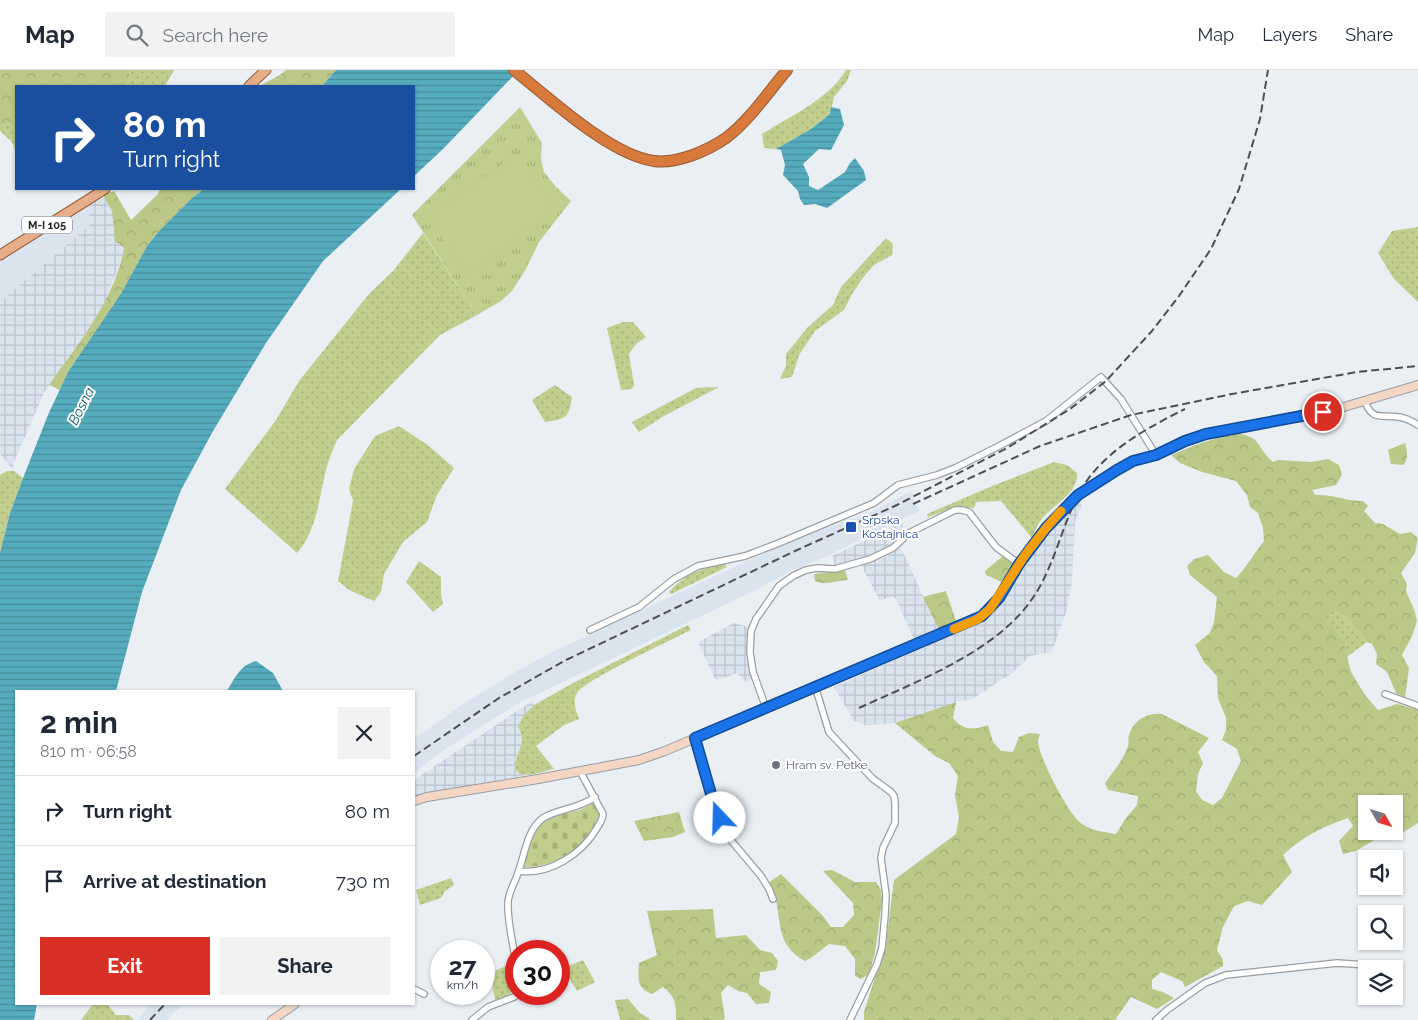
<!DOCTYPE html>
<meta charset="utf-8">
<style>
body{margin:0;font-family:Raleway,sans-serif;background:#f2f2f3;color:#1f2937;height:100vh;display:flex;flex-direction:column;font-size:19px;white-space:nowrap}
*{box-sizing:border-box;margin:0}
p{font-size:16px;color:#747a83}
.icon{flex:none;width:28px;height:28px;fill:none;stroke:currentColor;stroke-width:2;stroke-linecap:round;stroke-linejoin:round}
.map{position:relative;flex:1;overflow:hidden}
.panel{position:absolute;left:15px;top:620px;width:400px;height:315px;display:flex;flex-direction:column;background:#fff;border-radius:0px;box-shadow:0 1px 4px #0004}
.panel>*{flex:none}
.guide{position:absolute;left:15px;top:15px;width:400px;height:105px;border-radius:0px;box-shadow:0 1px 4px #0004;background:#1a4fa0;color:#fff;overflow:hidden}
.needle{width:32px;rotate:129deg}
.fabs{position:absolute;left:1358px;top:725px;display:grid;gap:10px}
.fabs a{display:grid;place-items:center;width:45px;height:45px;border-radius:0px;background:#fff;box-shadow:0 1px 4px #0004;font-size:25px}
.speed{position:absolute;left:430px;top:870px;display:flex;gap:10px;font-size:25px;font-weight:700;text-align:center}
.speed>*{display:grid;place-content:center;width:65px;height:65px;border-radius:50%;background:#fff;box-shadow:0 1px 4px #0004;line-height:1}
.speed small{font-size:12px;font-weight:400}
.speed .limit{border:8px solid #d22;background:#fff;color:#111}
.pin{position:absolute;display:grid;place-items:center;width:42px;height:42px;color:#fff;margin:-21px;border:2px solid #fff;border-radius:50%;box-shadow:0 1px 5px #0007}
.me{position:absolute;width:55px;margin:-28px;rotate:339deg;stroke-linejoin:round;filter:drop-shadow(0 0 4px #0008)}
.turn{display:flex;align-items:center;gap:18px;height:105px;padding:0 25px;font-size:22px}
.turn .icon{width:65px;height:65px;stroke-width:2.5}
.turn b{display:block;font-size:35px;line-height:42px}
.round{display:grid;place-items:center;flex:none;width:52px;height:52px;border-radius:0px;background:#f2f2f3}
.summary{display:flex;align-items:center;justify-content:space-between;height:85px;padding:0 25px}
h1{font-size:30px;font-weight:700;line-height:38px}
.primary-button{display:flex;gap:10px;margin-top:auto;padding:10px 25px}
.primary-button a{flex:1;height:58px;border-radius:0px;background:#d93025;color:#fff;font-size:20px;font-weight:700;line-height:58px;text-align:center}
.primary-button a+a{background:#f2f2f3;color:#1f2937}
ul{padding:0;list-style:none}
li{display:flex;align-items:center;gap:15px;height:70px;padding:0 25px;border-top:1px solid #e0e1e3}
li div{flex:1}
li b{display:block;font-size:19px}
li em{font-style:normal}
header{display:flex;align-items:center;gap:30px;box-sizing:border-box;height:70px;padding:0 25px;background:#fff;border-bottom:1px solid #e0e1e3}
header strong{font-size:24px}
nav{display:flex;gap:28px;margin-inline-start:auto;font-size:18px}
.search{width:350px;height:45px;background:#f2f2f3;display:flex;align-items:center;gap:12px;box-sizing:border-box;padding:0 18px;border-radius:0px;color:#747a83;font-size:19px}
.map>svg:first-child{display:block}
.built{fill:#dae4ef}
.industrial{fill:url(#industrial-grid)}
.grass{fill:url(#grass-dots)}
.forest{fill:url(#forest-crowns);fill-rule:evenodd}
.cemetery{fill:url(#cemetery-stones)}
.park{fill:url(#park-tufts)}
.pitch{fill:#c1ce8d}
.water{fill:url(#water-rules)}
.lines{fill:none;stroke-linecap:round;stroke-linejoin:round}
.street-casing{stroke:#999ea3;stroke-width:8}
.secondary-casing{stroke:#999ea3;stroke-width:10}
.primary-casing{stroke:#975b34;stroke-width:11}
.highway-casing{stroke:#975b34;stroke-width:12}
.street{stroke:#fff;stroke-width:5.5}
.secondary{stroke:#f3d7c4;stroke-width:8}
.primary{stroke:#e6af89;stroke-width:9}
.highway{stroke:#d6793b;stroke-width:10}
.rail{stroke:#4d4f52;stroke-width:2;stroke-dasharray:8 4;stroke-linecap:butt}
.route-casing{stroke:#114b97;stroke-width:12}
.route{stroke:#1a73e8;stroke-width:9}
.slow{stroke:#f59e0b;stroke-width:9}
.transit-dot{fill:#1a4fb4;stroke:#fff;stroke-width:2}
.worship-dot{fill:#6b7280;stroke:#fff;stroke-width:2}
.labels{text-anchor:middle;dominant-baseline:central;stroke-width:4;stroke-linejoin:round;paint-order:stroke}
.shield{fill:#fff;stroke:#656667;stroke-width:1}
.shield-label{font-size:11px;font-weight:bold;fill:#232426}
.transit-label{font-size:12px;fill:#164399;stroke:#fff;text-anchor:start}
.worship-label{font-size:12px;fill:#5b616d;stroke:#fff;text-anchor:start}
.water-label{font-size:14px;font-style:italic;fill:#095764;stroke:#fff}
</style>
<header>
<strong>Map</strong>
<div class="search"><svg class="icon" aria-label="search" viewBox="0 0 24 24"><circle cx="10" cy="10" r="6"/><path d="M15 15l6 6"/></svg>Search here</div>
<nav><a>Map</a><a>Layers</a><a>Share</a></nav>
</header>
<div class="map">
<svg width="1418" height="950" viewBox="0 0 1418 950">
<defs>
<pattern id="industrial-grid" width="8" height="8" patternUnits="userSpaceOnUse" patternTransform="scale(1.25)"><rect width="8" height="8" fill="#dae4ef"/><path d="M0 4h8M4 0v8" fill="none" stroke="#bbc3cd"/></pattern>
<pattern id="grass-dots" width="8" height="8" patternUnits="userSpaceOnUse" patternTransform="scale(1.25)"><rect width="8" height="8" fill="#c1ce8d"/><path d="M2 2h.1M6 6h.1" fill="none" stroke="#a6b17a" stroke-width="1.8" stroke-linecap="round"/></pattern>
<pattern id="forest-crowns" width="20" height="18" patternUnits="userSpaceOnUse" patternTransform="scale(1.25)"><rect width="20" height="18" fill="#bbc887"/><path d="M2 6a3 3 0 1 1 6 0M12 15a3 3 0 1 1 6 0" fill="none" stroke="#a0ac74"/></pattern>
<pattern id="cemetery-stones" width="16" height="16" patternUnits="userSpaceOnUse" patternTransform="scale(1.25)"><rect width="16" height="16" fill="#c1ce8d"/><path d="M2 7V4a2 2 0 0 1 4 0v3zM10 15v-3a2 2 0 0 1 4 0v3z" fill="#a6b17a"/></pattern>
<pattern id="park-tufts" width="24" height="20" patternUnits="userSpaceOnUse" patternTransform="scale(1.25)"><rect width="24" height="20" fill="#c1ce8d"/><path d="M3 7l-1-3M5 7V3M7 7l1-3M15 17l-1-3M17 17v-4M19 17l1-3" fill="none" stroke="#a6b17a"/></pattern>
<pattern id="water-rules" width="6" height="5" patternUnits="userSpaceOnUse" patternTransform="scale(1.25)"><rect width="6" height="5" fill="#55acbe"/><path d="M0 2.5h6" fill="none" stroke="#468c9a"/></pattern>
</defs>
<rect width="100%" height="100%" fill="#eaeff4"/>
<path class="built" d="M87,136L91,154L0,232V190Z
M911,421L919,441L823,488L790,501L756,520L521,632L447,678L414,703V669L463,634L517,601L552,582L719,504L791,471L873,441Z
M150,934H183L167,950H138Z"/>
<path class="industrial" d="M103,125L112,141L115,155L124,178L122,188L101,241L44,323L13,394L14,401L0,384V232L91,154L87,136Z
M1079,432L1082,436L1075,451L1072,512L1067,539L1052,582L1030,586L1011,604L972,629L956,632L895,653L866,655L854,651L834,617L975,554L988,546L998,533L1037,474L1063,445Z
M902,453L905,463L897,473L870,487L835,496L832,486Z
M901,478L939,560L915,572L896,529L892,526L880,531L861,495L885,487Z
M734,553L749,557L748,579L752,609L746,612L737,603L718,610L715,609L698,572Z
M532,631L534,635L524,645L518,656L522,669L521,678L515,689L519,702L526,705L416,727L414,721V710Z"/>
<path class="grass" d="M130,0H174L165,16H127Z
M846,0H851L847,11L834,27L830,44L811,59L776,79L764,78L762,64C790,46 828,30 846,0Z
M16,51V82L12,72L0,61V55Z
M1418,157V232L1394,209L1378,183L1392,161Z
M423,163L477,245L440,265L337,370C335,375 332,381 330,387C319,418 320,457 297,483L225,419L276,350L299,311L369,224L393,201Z
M886,168L893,174L892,185L874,195L865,205L852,224L844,240L815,261L799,285L792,307L780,309L786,296V284L807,258L833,235L841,217Z
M623,252H633L646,267L636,274L629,284L634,315L632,319L621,320L607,258Z
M555,315L572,327C569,348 566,349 545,352L532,330Z
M719,317L664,346L639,362L632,352L696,318Z
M399,356L429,376L454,398L437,425L427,452L403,472L384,504L381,522L374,531L349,520L338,511L353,431L349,419L354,399L375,366Z
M1054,392L1067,395L1077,403C1078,425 1053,434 1041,450C1037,455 1035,462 1032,468L1001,431L976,432L974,438L955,437L928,447L927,444L990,417Z
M7,401H14L23,408L10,443L0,483V405Z
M419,491L441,507V525L443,534L433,542L406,512Z
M725,494L727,497L671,524L669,522C688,502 698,500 725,494Z
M1332,540L1347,547L1367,572L1347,587C1343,572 1337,559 1324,549Z
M688,555L691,560C673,569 583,611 577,623C572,633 576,639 579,649L564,655L536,676L554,699C545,701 534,705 526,705C505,703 521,681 522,672C522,666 520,661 518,656L524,645L534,635L573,613Z
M451,808L454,815L445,821L441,828L420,835L416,820Z
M583,890L595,912L577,921L563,898Z
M513,893L516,918L507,926L495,930L490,903Z
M93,934H107L116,945H129L134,950H81Z"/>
<path class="forest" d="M0,0H130L127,16H16V51L0,55Z
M286,0H336L322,16H260C269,9 275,10 286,0Z
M160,119H204L192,128L159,161L147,176L122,222L68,302L60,320L49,315C78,274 115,229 124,178L115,171L112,141L103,125L114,121L131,150L157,125Z
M1235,363C1263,367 1255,376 1273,392L1278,390L1311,392L1328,389L1339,395L1342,405L1336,415L1312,420L1315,425C1334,424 1345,431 1363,431L1368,436L1364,441L1375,453L1383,454L1400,464L1411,462L1418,468L1415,483L1401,503L1407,514L1406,521L1415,542L1417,551L1412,566L1402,585L1409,598L1405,628L1396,623L1387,602L1376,594L1377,584L1372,574L1367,572L1347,547L1332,540L1325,549L1332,555L1344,574L1351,602L1365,625L1378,640L1397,634L1418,640V753L1399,765L1379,767L1356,781L1343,784L1339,771L1353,756L1348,748C1322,757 1304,766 1283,785L1292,802L1262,835L1248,831L1234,836L1223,857L1217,880L1223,890V896L1185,917L1182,911L1161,902L1152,910V919L1163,922L1174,928L1157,939L1131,927L1115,950H864V942L886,873L894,810L956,764L959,748L955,725L958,706L949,693L935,686L895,653L956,632L953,648C963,661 974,660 988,655L993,672L1001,681L1013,682L1019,667L1029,663L1040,664C1039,667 1038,669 1038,672C1039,687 1069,746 1082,754C1092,761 1104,762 1116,764L1126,748L1137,735L1138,726L1108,720L1105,713C1113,702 1124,689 1128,676C1129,673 1128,668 1129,665C1133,650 1148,642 1162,644L1209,668L1198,682L1203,693L1198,704L1196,721L1202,730L1213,735L1222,728L1241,691L1237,679L1222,670L1226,660V648L1218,628L1217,606L1204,592L1195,575L1210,563L1214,552L1217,527L1190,505L1187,496L1194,489L1208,485L1224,502L1236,508C1247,497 1254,483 1264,471L1263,458L1258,443L1250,437L1247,425L1236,411L1202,402L1180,393L1171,385L1201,373ZM1366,734H1394V761H1366Z
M1405,373C1407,381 1409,389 1403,395L1391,394L1388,380Z
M1004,485L1013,494L1002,512L986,505L985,501Z
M845,500L848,510C838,510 825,516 815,511L814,504Z
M946,521L956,551L939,560L923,527Z
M679,742L685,762L673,767L644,771L634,751Z
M832,800L855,812H876L881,820L882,830L875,883L869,904L861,909L855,906V889L845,876L829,874L811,888L805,891C778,876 781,856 776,830C775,824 771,818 768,813L781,804L823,846L831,857H843L854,845L853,833L823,801Z
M713,839L716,868L746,865L760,880L772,883L778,891L776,900L760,902L759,914L771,922L769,933L756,934L747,923L738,921L728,915L721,923L725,948L723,950H676C676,934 676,927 663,917L652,924C636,918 638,908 639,893L657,885L647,841Z
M628,929L640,943L650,949L649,950H620L615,930Z"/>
<path class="cemetery" d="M595,732C597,735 600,739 600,742C601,747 597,752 595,756C580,780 553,798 524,797L531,770L537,758L551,747L580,740Z"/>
<path class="park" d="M520,37L542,73L541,89L544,102L556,117L571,131L539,172L526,199L512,221L501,231L477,245L412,145Z"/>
<path class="pitch" d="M518,83L558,141L467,204L427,146Z"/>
<path class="water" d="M336,0H519L443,79L414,106V16H322Z
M831,37L840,39L844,55L831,80L819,79L803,94L809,107V116L818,120L845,102L850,93L855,88L864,101L866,110L827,138L815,134L804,135L800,129L798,121L783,105L785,95L781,80L776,79L811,59L830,44Z
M204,119H401L323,191L266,273L213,361L181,420L142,522L116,621H16V934H37L34,950H0V483L10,443L25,403L48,345L68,302L122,222L147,176L159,161L192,128Z
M256,591L273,603L283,621H227C235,608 240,595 256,591Z"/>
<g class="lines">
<defs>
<path id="street" d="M1365,331C1372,352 1382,344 1399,347C1406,348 1412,351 1418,355
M590,560L639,537L674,509L698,496L745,486L779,473L874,433L898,415L937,405L955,398L999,376L1046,351L1101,307L1121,329L1156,385
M815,616L829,662L872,708L891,722L894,726L895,733V753L883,778L881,788L886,825L885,845L882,878L877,894L850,950
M1385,624L1418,636
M766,638L753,602L750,582L751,561L756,549L779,516L793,506L806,500L817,498L835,499L870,489L893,478L909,463L955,440H962L969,442L996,477L1019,494
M695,668L711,724L729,768L761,806L769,819L773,829
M519,801C550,805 582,784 597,758C600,753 603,749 603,744L580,701
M516,893C513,873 507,851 508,832C509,820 516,811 519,800C525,783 527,760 543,748C557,739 579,739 595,727
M414,919L424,924
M472,950L488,937L514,927L518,924
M1156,950L1167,940L1205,913L1226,905L1337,893L1382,896"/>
<path id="secondary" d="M414,731L427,727L538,709L639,690L665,681L982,546L999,528L1019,494L1045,458L1078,425L1117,399L1133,391L1156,385L1185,371L1206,364L1337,339L1418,315
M272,950L295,934"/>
<path id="primary" d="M249,16L266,0
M0,185L105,119"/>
<path id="highway" d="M514,0C549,28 610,85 654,91C677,94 707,81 726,68C750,50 768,22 787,0"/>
</defs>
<use href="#street" class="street-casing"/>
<use href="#secondary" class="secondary-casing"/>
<use href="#primary" class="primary-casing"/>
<use href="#highway" class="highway-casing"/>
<use href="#street" class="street"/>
<use href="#secondary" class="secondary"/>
<use href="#primary" class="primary"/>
<use href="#highway" class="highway"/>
<path class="rail" d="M913,434L1040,376L1131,345L1232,324L1357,302L1418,296
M859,638C911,614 982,587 1021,543C1052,509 1058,465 1078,425C1100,383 1145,359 1185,339
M414,686L499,628L564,591L795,481L897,435L1007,378L1070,339L1106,311L1152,261L1179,226L1211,179L1239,119L1260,49L1268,0
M150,950L165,934"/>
</g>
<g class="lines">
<defs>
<path id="route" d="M720,748L711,724L695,668L982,546L999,528L1019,494L1046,458L1078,425L1117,400L1133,391L1156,385L1185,371L1206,364L1323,342"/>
</defs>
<use href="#route" class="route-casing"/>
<use href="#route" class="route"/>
<path class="slow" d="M954,559L978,549L990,539L1025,485L1046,458L1061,441"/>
</g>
<rect class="transit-dot" x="845" y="451" width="12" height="12" rx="2.5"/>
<circle class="worship-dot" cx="776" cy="695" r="5"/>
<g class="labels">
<rect class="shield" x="22" y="146.5" width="50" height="17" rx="4"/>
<g class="shield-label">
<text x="47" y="155">M-I 105</text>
</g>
<g class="transit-label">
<text x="862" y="450">Srpska<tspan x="862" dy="14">Kostajnica</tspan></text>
</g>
<g class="worship-label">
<text x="786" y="695">Hram sv. Petke</text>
</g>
<g class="water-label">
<text transform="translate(81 336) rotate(-63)">Bosna</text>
</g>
</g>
</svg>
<div class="fabs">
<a><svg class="needle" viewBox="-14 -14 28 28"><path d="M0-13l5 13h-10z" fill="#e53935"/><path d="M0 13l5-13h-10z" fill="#747a83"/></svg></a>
<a><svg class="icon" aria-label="sound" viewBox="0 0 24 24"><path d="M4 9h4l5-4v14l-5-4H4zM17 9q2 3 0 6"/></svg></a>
<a><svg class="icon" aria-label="search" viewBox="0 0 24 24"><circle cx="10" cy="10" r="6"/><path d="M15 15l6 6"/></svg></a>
<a><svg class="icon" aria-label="layers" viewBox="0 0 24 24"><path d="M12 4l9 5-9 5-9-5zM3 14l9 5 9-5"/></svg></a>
</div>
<div class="speed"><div>27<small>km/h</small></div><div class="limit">30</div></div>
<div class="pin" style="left:1323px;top:342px;background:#d93025"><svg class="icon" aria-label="arrive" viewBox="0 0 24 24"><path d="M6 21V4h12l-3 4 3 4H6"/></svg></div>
<svg class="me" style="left:720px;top:748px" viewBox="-20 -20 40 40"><circle r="19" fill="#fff"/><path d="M0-13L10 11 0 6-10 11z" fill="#1a73e8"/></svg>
<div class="guide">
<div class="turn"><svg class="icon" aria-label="right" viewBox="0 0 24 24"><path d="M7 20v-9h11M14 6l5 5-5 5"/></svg><div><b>80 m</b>Turn right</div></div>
</div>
<section class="panel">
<div class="summary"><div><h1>2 min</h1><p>810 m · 06:58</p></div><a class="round"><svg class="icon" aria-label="close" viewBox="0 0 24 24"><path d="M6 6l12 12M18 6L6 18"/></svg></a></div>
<ul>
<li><svg class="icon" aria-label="right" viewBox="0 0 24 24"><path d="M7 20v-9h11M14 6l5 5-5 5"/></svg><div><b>Turn right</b></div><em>80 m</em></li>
<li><svg class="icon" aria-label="arrive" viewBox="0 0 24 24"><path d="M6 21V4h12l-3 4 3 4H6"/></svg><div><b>Arrive at destination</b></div><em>730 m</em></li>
</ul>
<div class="primary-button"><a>Exit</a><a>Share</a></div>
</section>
</div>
